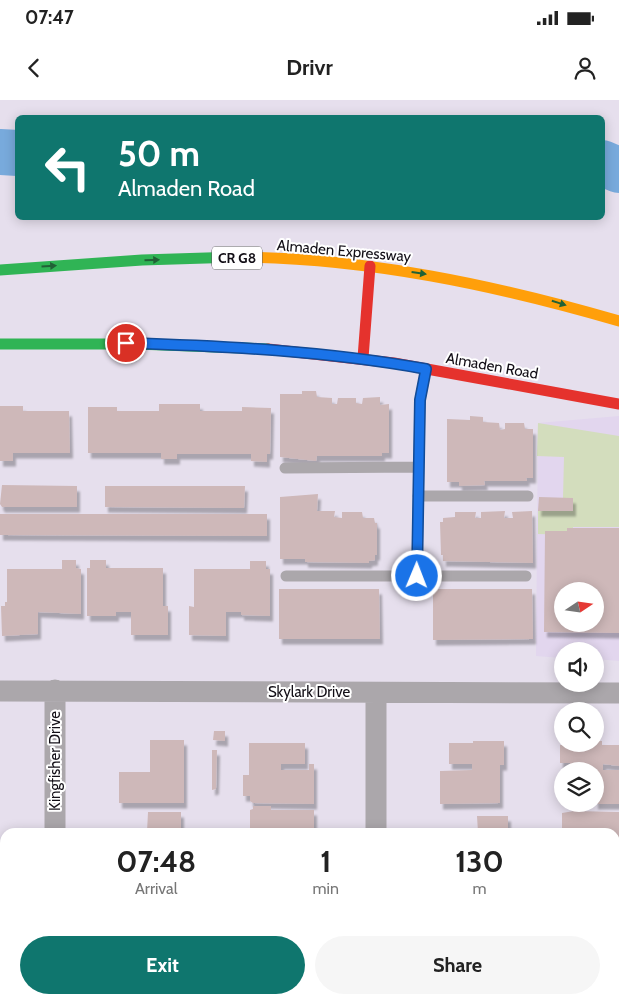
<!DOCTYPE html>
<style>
body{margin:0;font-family:Cabin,sans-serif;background:#f6f6f6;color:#222;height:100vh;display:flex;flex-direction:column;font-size:19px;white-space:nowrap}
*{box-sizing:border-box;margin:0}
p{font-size:16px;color:#767676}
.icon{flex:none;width:28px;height:28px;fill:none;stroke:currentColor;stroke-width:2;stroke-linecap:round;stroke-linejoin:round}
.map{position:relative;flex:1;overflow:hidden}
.details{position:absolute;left:0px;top:728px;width:620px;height:176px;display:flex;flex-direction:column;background:#fff;border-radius:15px 15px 0 0;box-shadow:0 2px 12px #0003}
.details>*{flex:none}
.guide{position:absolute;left:15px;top:15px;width:590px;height:105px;border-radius:8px;box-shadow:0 2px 12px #0003;background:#0f766e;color:#fff;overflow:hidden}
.needle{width:32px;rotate:77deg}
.tools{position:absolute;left:554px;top:482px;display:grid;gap:10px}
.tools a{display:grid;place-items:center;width:50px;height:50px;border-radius:50%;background:#fff;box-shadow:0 2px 12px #0003;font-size:25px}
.pin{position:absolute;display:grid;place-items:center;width:42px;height:42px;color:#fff;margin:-21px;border:2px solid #fff;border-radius:50%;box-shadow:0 1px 5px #0007}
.me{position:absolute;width:55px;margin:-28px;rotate:1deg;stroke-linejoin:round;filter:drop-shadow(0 0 4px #0008)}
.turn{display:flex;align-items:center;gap:18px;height:105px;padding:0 20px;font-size:22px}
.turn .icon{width:65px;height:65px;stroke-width:2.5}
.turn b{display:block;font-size:35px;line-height:42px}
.eta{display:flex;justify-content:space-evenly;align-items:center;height:85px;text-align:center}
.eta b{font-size:30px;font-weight:700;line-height:35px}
.button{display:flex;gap:10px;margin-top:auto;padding:10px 20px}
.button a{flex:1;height:58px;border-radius:30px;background:#0f766e;color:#fff;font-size:20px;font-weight:700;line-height:58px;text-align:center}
.button a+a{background:#f6f6f6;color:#222}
.status{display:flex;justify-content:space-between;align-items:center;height:35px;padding:0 25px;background:#fff;direction:ltr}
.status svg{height:14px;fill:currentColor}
header{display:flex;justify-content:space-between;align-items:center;height:65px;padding:0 20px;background:#fff;font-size:22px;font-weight:700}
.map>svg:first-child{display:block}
.built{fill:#e2d6ee;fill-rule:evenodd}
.green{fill:#d3ddbd}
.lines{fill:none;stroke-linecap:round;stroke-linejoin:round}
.river{stroke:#78aadc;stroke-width:46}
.building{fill:#ceb8b9;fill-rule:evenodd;filter:url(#shadow)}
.lane{stroke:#aba7ab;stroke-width:11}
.street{stroke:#aba7ab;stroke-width:21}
.fast{stroke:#30b455;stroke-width:11}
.slow{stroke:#ff9f0a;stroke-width:11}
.jam{stroke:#e5322d;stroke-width:11}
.oneway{fill:#216136}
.route-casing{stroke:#114b97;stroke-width:12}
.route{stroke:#1a73e8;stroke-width:9}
.labels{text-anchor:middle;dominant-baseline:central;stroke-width:4;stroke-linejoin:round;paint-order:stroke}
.shield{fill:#fff;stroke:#59565c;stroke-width:1}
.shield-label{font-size:14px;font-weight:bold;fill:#120e16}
.street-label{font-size:15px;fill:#120e16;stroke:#fff}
</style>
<div class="status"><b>07:47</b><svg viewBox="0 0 49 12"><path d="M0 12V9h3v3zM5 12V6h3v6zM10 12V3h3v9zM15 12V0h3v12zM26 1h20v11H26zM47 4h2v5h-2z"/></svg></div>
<header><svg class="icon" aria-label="back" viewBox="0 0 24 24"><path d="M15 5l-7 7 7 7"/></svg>Drivr<svg class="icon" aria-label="person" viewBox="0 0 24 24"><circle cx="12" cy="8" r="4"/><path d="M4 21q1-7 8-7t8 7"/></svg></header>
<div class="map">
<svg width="619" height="903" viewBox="0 0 619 903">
<defs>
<filter id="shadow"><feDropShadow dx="3" dy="5.5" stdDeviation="1" flood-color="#0004"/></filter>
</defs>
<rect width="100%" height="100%" fill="#e6dfed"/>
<path class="built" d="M619,316V561L595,559V551H562V558L536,556L538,323ZM562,491H595V524H562Z"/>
<path class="green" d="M538,323L619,336V427H573L572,435L538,434V411H572L573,398H563L564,357L537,356Z"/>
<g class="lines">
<path class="river" d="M0,52L18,53
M602,63L619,70"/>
</g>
<path class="building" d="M302,291H316L317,297L332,298V304H337L338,298H356V303L362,304L363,298L380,297V305L389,304V353H382V356H317L316,361L280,357V294H302Z
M159,304H200V311H242V307L271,308L270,354H267V362L251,361V354H177V359H161V353H88V307H117V311H159Z
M0,306H23V311H69L70,353H13V361H0Z
M470,316L483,317V322L499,323L500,330L505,329V323H524L525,329H533V378H526L527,381H484L485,385L459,386V382H447V319L470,320Z
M2,385L77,386V407H2L0,404Z
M105,386H245L244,408L105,407Z
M318,394L317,411H335L334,417L342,418V412H362L363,418H374L375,423H377V455H375V460L369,461V463L305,462V459H280V397Z
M539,397L573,398V411H538Z
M505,411L504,418H513L512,412L532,411L533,463L443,461V455H441L440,422H443V418L455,417V412H476L475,418H481V412Z
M0,414H267V436L0,435Z
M567,428H619V533L544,532L545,431H567ZM562,491H595V524H562Z
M62,460H76V468L81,469V514L38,512V534L2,536L1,506H5V502H7V469H62Z
M90,460H106V468H163V506H168V535H131V512H116V516H87V468H90Z
M250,461H266V469H270V516L241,515V512H226V536L189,535V506L194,507V469H250Z
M279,489H379L380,539H279Z
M433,489H532L533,539L433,540Z
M214,631H225V641L213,640Z
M150,640H184V703H119V672H150Z
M473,641H504V665H500V703L440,704V671L472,670V664H449V643H473Z
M595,641H602V645H619V666L603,664V670H619V704H595V671H572L570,663H560V645L595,644Z
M249,643H305V664H281V670H309V664H314V704L253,703L250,701V696H243V675H249Z
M212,650H217L216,689L212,690Z
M253,706H271V710H314V732H250V710L253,709Z
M574,711L619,712V746H615V732H562V713Z
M148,712H181V732H147Z
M477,716H508V732H478Z
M615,811H619V844H615Z
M615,854H619V886H615Z
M118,899H184V903H118Z
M236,899H308V903H236Z
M440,899H502V903H440Z
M566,899H615L614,903H566Z"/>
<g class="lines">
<path class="lane" d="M285,368L419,367
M418,396H528
M286,476H526
M417,476L420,300L426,269"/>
<path class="street" d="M55,590V732
M0,591L619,593
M376,593V732
M55,903V899
M376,903V899"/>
<path class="fast" d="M0,170L142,160L238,157
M0,244H136L268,249"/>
<path class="slow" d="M238,157C367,158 495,185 619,221"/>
<path class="jam" d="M268,249L394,263L619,304
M363,258L370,166"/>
</g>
<defs><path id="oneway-solid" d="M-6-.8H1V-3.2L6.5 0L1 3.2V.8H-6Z" transform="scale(1.25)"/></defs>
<g class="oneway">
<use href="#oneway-solid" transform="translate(152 160) rotate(-2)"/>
<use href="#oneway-solid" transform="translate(49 166) rotate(-4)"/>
<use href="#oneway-solid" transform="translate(419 173) rotate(8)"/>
<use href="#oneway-solid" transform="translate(559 203) rotate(17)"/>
</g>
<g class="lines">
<defs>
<path id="route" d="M126,243C226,246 326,251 426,269L420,300L417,476"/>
</defs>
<use href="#route" class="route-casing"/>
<use href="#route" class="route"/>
</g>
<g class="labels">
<rect class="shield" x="212" y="146.5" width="50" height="23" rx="4"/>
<g class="shield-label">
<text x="237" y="158">CR G8</text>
</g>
<g class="street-label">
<text transform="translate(344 151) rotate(5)">Almaden Expressway</text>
<text transform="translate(492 266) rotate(10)">Almaden Road</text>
<text x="309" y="592">Skylark Drive</text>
<text transform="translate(55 661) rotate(-90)">Kingfisher Drive</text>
</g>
</g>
</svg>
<div class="tools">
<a><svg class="needle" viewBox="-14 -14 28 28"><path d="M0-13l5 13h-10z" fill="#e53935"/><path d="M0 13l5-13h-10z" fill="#767676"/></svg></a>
<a><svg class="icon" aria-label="sound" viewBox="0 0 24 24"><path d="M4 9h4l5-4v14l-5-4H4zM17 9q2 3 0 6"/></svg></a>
<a><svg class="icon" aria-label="search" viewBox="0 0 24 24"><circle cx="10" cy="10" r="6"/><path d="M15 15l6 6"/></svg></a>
<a><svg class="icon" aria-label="layers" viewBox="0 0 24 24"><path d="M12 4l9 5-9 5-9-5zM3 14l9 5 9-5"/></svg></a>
</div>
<div class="pin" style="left:126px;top:243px;background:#d93025"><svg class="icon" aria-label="arrive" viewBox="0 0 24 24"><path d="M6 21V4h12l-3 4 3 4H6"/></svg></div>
<svg class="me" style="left:417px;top:476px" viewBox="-20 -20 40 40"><circle r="17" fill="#1a73e8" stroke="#fff" stroke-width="3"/><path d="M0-11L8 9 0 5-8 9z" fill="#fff"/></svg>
<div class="guide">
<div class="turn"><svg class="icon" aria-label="left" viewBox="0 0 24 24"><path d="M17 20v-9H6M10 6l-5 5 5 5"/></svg><div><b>50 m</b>Almaden Road</div></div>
</div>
<section class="details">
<div class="eta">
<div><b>07:48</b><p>Arrival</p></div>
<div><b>1</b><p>min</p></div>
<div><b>130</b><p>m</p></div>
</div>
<div class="button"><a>Exit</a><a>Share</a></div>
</section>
</div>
